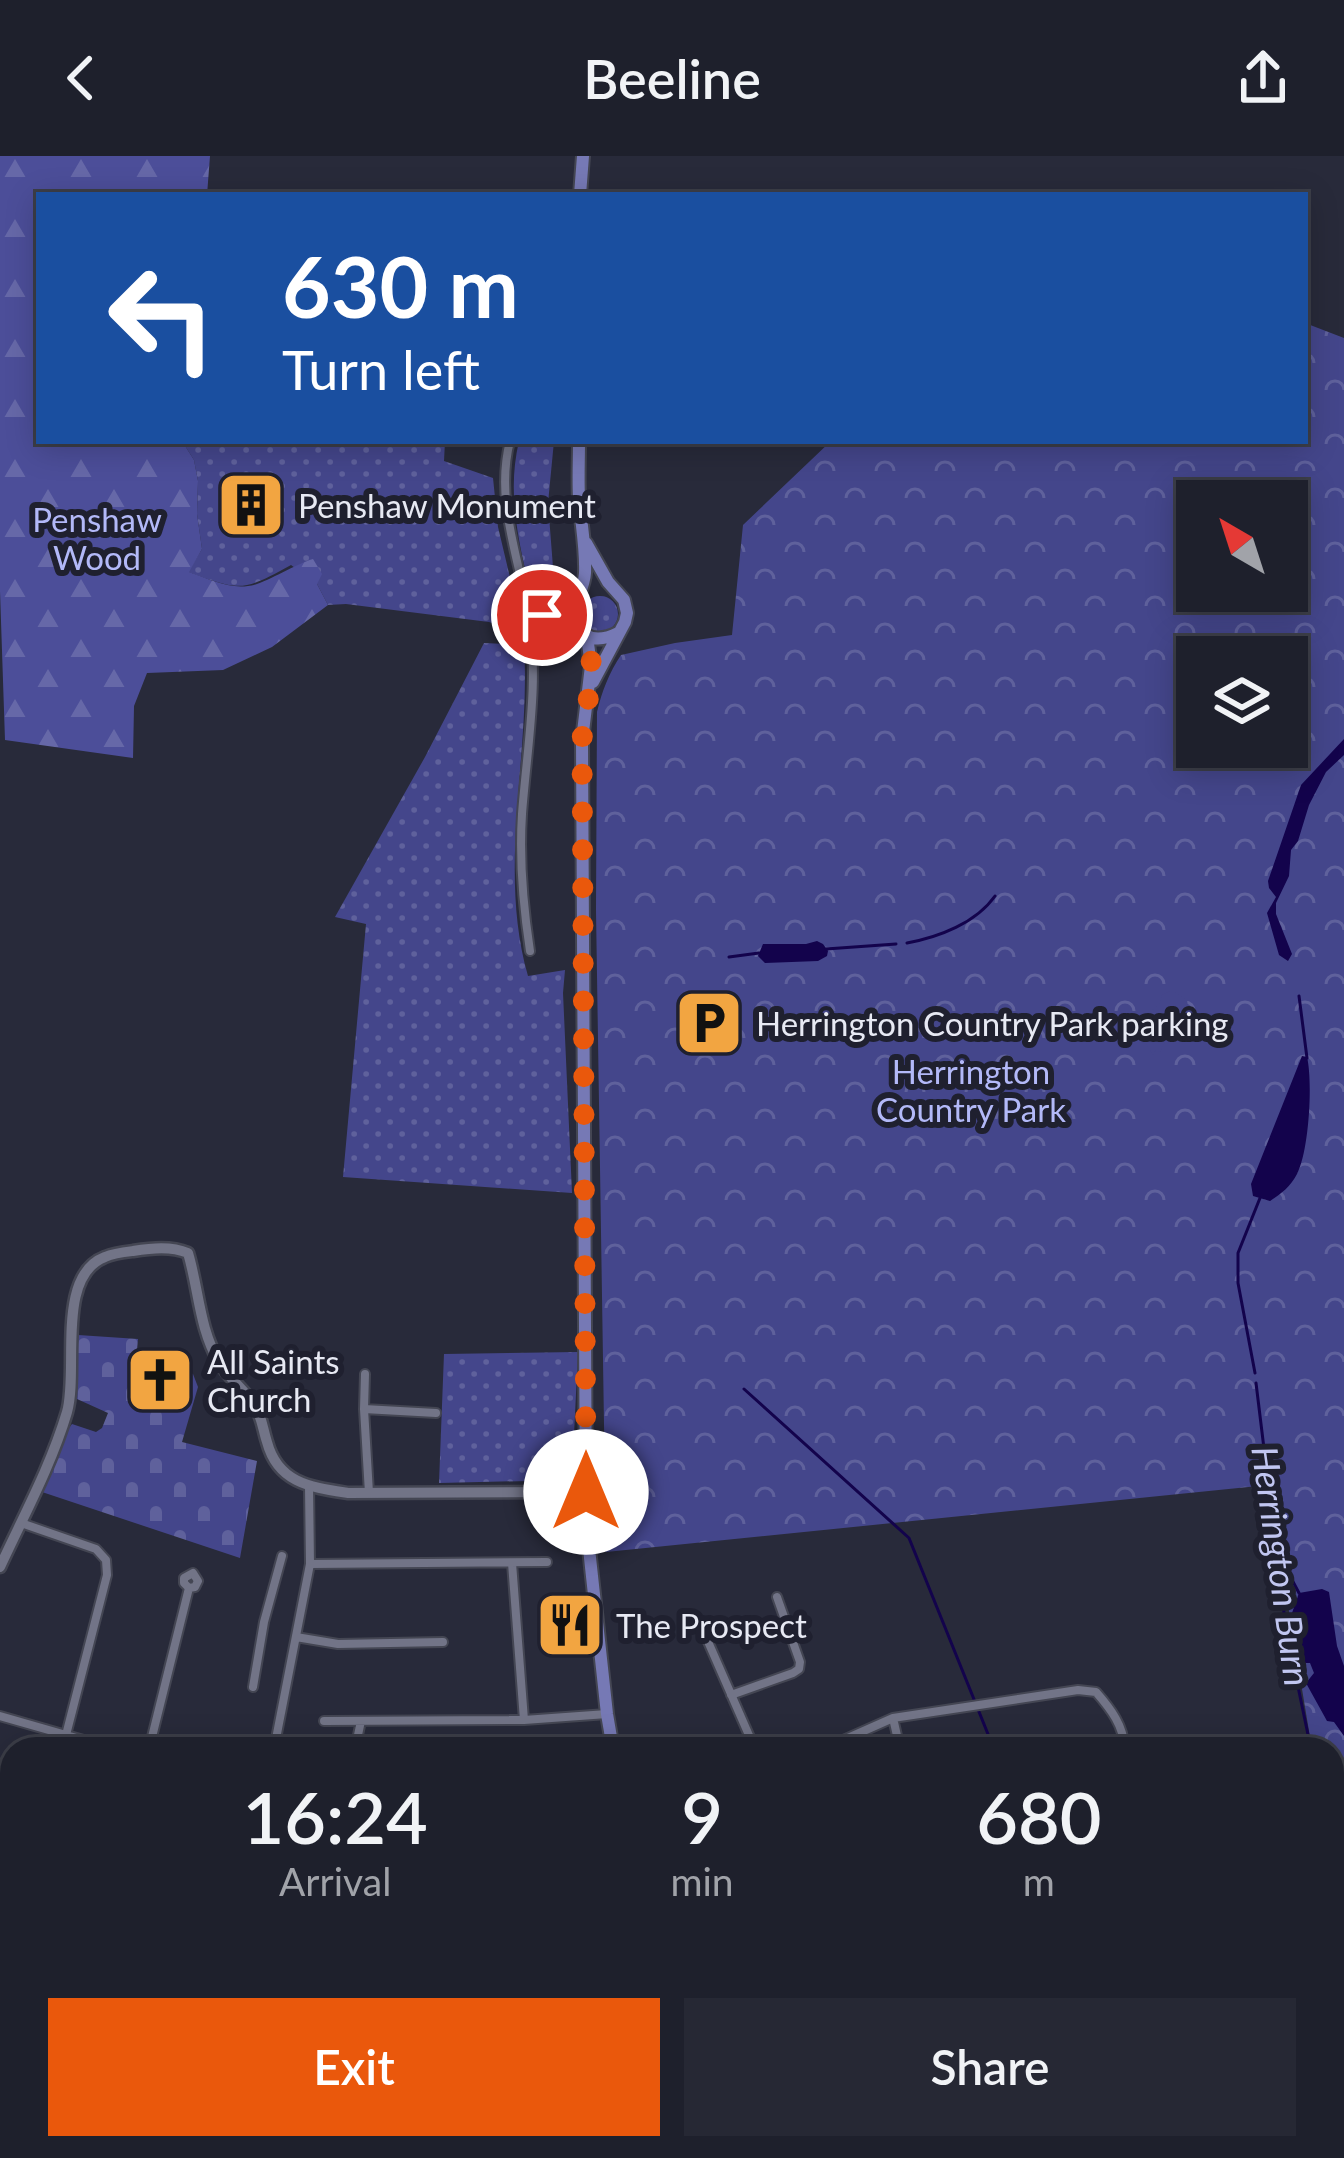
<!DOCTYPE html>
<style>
body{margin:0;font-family:Lato,sans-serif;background:#262834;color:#f1f3f6;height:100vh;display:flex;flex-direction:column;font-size:45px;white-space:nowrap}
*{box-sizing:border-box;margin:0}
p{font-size:39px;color:#a1a3a9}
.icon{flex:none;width:66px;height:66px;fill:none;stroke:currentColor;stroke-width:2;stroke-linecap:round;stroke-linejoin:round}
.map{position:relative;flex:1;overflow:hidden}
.panel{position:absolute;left:0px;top:1581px;width:1344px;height:423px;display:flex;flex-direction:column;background:#1e202c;border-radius:36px 36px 0 0;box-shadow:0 6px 30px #0003,0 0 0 3px #3c3e48}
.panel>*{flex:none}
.hud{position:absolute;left:36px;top:36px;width:1272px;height:252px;border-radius:0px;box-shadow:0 6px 30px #0003,0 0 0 3px #3c3e48;background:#1a4fa0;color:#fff;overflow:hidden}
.needle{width:78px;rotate:321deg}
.controls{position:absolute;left:1176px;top:324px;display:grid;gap:24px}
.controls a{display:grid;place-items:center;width:132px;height:132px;border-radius:0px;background:#1e202c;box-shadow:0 6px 30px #0003,0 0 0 3px #3c3e48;font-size:60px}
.pin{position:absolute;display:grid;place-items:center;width:102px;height:102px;color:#fff;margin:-51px;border:6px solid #fff;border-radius:50%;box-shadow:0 3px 12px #0007}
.me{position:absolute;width:132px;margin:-66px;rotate:0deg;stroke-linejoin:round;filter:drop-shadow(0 0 9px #0008)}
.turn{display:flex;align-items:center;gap:42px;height:252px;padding:0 48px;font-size:54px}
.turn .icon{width:156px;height:156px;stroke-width:2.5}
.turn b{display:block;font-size:84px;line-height:102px}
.eta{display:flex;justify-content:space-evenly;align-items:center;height:204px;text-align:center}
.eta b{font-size:72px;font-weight:600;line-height:84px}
.primary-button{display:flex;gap:24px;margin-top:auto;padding:24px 48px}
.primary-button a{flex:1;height:138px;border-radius:0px;background:#ea580c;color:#fff;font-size:48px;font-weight:600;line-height:138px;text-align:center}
.primary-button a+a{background:#262834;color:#f1f3f6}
header{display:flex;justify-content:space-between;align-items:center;height:156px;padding:0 48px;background:#1e202c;font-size:54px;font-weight:600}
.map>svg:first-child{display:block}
.built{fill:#323449}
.grass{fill:url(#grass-dots)}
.forest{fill:url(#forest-firs)}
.cemetery{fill:url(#cemetery-stones)}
.park{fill:url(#park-crowns);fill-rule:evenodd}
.pitch{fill:#44468b}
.water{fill:#13034c}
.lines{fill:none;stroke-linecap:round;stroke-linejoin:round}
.stream{stroke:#13034c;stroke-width:3}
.street-casing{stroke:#444653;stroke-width:12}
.secondary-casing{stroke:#444653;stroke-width:15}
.primary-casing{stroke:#444653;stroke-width:16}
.street{stroke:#727487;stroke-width:8}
.secondary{stroke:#727487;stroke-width:10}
.primary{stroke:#7679b5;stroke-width:12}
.route{stroke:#ea580c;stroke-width:21;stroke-dasharray:0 37.8}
.labels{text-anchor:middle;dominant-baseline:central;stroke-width:12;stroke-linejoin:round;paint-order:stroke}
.poi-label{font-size:33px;fill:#e7e9f3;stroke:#1f202f;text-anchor:start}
.park-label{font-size:33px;fill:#b3b9f8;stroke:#1f202f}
.water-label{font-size:36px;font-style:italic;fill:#c1c6f1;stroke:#1f202f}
</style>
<header><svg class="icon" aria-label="back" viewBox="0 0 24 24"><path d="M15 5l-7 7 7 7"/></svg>Beeline<svg class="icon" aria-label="share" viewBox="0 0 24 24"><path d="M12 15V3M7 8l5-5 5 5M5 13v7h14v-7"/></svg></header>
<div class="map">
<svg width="1344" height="2002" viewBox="0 0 1344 2002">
<defs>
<pattern id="grass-dots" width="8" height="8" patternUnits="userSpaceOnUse" patternTransform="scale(3)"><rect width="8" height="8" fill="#44468b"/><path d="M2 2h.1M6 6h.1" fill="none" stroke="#5f619c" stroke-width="1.8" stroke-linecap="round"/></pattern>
<pattern id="forest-firs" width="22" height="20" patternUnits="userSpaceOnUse" patternTransform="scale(3)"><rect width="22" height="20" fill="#4c4e99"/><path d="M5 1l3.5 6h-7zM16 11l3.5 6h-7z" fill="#6668a8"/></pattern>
<pattern id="cemetery-stones" width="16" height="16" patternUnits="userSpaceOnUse" patternTransform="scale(3)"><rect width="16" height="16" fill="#44468b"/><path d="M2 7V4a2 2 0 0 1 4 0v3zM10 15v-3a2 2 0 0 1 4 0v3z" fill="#5f619c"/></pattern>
<pattern id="park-crowns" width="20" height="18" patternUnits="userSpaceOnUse" patternTransform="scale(3)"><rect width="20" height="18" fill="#44468b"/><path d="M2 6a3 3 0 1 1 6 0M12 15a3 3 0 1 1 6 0" fill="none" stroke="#5f619c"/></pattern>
</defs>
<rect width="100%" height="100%" fill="#282a3a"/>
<path class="built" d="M0,1612L12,1616V1807L0,1804Z"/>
<path class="grass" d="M182,285H445L444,305L493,322L498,371L522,472L518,476L489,466L346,448L328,449L317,428L291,409C242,436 241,435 188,416L202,393L197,358L198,325L194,304Z
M519,285H554L548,347L555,437L532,444C520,390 506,340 519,285Z
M582 458a18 18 0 1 1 36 0a18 18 0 1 1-36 0Z
M484,487L524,489C531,599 497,712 528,820L565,814L563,837L572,1037L343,1021L366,768L335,761L425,601Z
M578,1196L572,1320L569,1324L439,1327L444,1198Z"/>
<path class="forest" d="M0,0H210L207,39H39V285H182L194,304L198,325L197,358L202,393L189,416C207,422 228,433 248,430C263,429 293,409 313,403L322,418L317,428L328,449L272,491L223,514L147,517L134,550L133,602L5,584L0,435Z"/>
<path class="cemetery" d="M78,1179L138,1183L137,1194L166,1201V1204L193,1218L198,1231L182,1286L257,1305L240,1402L42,1336L60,1284L72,1268L96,1276L102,1272L108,1257L77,1243Z"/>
<path class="park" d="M1305,167L1344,182V1662L1332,1643V1593H1312L1268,1329L606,1396L596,754L597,556C602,535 609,517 621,499L675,487L732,479L743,369L831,285H1305ZM1197,345H1287V435H1197ZM1197,501H1287V591H1197Z
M116,1992H266L274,2002H108Z"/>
<path class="pitch" d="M1172,834L1187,844C1190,860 1182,862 1173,873C1167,879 1164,889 1160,896L1156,894L1153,899L1146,888L1124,874L1128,869L1138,868L1159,848L1162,839Z"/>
<path class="water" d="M1344,583V599L1326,616L1309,649L1298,685L1291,694L1289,720L1276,747V758L1292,798L1288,805L1279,799L1267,757L1276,741L1269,732L1268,725L1301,629Z
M817,785L823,788L828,795L827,800L818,805L765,807L758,800L763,788H806Z
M1302,900L1307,901C1313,926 1309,995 1297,1018C1291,1030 1281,1038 1270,1045L1253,1040L1251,1028Z
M1322,1433L1329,1436L1337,1490L1344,1510V1580L1334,1566L1327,1565L1306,1527L1314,1517L1310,1507H1302L1296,1482L1305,1471L1292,1457L1299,1437Z"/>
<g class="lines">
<path class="stream" d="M907,787C939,781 976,767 995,740
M826,793L896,788
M729,801L759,797
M1299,840L1307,902
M1255,1217L1238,1127V1097L1260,1042
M1256,1227L1286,1473L1311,1593
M744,1233L909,1382L994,1593
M1280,1416L1290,1420L1299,1437
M1332,1617L1344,1619
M1332,1633L1344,1650
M1332,1698L1344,1695"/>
<defs>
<path id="street" d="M510,285C495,343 518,399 528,456C540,523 527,591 522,658C519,704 523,749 530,795
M529,460L574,449
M544,460L575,469
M365,1218L364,1253L369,1337
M364,1253L436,1257
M21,1367L96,1393L106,1404L107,1419L66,1579
M512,1407L524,1564
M310,1408L547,1406
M296,1481L338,1488L443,1486
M706,1481L755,1593
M253,1531L264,1466L282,1400
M731,1539L793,1517L799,1513L800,1506L777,1441
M0,1560L115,1593
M893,1562L900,1593
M324,1565L524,1564L607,1558
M149,1593L189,1432L184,1427V1422L193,1417L198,1425L195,1431L189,1432
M274,1593L310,1408L309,1330
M355,1593L361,1565
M823,1593L893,1562L1078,1534L1096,1536C1110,1552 1125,1571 1124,1593
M1332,1834L1340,1833
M0,1848L12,1851
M0,1914L12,1902
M1332,1942H1344
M266,1992L274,2002
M387,1992L388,2002
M919,1992L920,2002
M776,2001L843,1992
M46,2002L59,1992
M469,2002L470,1992
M549,2002L550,1992
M646,2002L647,1992
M1302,2002L1303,1992"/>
<path id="secondary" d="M0,1411C23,1361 51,1310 67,1256C79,1214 55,1120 105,1101C114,1097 124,1096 133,1095C152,1092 171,1090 188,1097C199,1134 199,1172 219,1206C229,1223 245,1234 255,1250C262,1261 263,1274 267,1286C278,1327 310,1331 348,1337L586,1336"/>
<path id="primary" d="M580,39L583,0
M579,285C579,304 578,323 579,342C581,367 586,392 585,417C584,437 567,453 577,470C587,487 604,484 618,477
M586,387L608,426L624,444L627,457L625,466L593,526
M587,480L591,510L582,584L586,1365L607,1558L613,1593
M736,1992L737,2002
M747,2002L757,1998L776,2002"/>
</defs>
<use href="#street" class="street-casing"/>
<use href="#secondary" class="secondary-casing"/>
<use href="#primary" class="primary-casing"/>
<use href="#street" class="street"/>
<use href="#secondary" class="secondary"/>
<use href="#primary" class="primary"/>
</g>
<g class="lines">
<path class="route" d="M542,459C554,463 569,465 578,472C604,491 584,557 582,584L586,1336"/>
</g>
<defs>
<symbol id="building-square" viewBox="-11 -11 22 22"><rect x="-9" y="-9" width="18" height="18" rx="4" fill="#f2a541" stroke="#1f202f"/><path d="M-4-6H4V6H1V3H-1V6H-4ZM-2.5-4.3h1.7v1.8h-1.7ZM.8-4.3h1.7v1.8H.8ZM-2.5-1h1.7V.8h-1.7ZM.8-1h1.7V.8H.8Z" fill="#111"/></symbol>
<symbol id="parking-square" viewBox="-11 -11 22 22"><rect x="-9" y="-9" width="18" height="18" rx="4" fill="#f2a541" stroke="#1f202f"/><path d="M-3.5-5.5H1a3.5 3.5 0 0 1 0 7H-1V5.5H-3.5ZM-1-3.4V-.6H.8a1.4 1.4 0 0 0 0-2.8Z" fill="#111"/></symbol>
<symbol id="church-square" viewBox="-11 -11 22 22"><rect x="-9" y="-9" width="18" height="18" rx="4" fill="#f2a541" stroke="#1f202f"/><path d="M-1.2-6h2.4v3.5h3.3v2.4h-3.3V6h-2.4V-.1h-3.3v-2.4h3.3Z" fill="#111"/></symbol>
<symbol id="restaurant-square" viewBox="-11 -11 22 22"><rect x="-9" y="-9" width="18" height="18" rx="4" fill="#f2a541" stroke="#1f202f"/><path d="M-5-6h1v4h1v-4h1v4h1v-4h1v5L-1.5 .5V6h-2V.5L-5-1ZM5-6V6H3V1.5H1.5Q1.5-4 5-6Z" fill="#111"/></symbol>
</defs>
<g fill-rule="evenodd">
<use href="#building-square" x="213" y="311" width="76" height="76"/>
<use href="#parking-square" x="671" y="829" width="76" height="76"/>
<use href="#church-square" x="122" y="1186" width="76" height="76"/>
<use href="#restaurant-square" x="532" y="1431" width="76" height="76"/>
</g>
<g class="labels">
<g class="poi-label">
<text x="298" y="349">Penshaw Monument</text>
<text x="756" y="867">Herrington Country Park parking</text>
<text x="207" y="1205">All Saints<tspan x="207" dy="38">Church</tspan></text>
<text x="616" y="1469">The Prospect</text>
</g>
<g class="park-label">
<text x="97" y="363">Penshaw<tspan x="97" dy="38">Wood</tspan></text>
<text x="971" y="915">Herrington<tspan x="971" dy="38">Country Park</tspan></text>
</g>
<g class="water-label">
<text transform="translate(1282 1410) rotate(82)">Herrington Burn</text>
</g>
</g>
</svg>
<div class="controls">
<a><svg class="needle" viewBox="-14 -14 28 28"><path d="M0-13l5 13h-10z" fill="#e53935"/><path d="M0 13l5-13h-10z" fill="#a1a3a9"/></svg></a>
<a><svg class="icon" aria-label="layers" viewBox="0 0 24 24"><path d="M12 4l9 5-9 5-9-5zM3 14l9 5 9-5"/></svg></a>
</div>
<div class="pin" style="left:542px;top:459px;background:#d93025"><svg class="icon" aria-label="arrive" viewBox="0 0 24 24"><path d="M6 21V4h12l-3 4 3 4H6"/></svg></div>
<svg class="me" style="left:586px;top:1336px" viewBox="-20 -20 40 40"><circle r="19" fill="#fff"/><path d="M0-13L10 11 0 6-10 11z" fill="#ea580c"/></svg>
<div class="hud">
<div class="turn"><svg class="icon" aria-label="left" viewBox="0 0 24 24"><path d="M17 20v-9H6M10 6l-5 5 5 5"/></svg><div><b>630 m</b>Turn left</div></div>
</div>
<section class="panel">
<div class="eta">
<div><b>16:24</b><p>Arrival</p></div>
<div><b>9</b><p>min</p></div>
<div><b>680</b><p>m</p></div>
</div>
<div class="primary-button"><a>Exit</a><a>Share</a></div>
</section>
</div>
